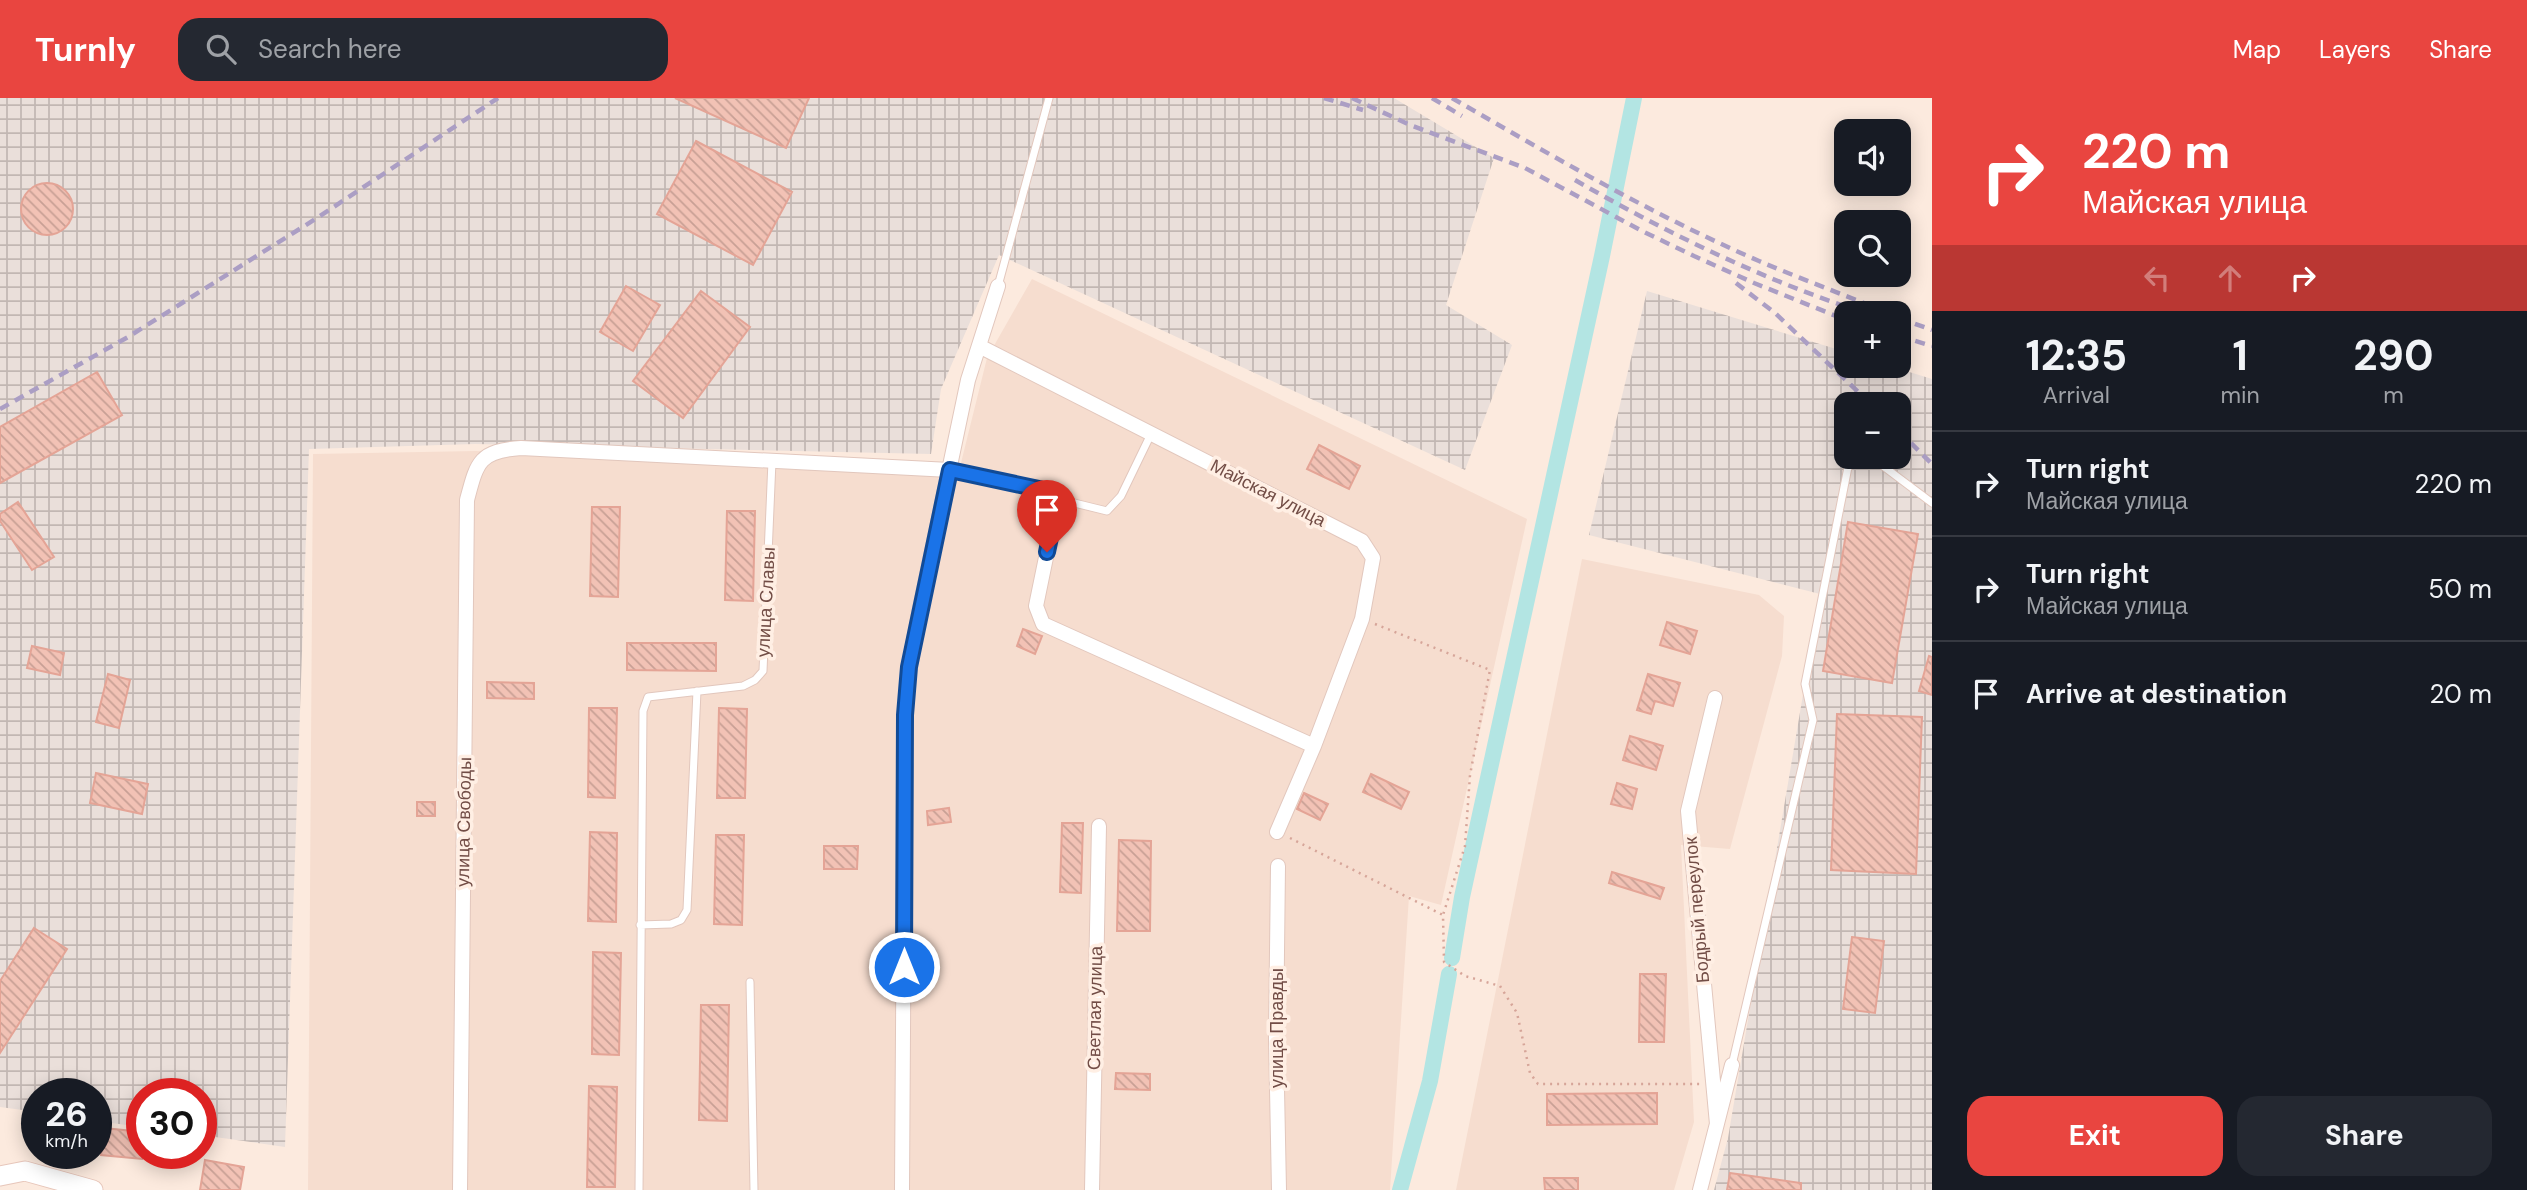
<!DOCTYPE html>
<meta charset="utf-8">
<style>
body{margin:0;font-family:"DM Sans",sans-serif;background:#242831;color:#f1f3f6;height:100vh;display:flex;flex-direction:column;font-size:26px;white-space:nowrap}
*{box-sizing:border-box;margin:0}
p{font-size:23px;color:#9ea1a6}
.icon{flex:none;width:38px;height:38px;fill:none;stroke:currentColor;stroke-width:2;stroke-linecap:round;stroke-linejoin:round}
.map{position:relative;flex:1;overflow:hidden}
.drawer{display:flex;flex-direction:column;background:#171b24;width:595px}
.drawer>*{flex:none}
.guide{background:#e94540;color:#fff;overflow:hidden}
.controls{position:absolute;left:1834px;top:21px;display:grid;gap:14px}
.controls a{display:grid;place-items:center;width:77px;height:77px;border-radius:14px;background:#171b24;box-shadow:0 4px 18px #0003;font-size:35px}
.speed{position:absolute;left:21px;top:980px;display:flex;gap:14px;font-size:35px;font-weight:700;text-align:center}
.speed>*{display:grid;place-content:center;width:91px;height:91px;border-radius:50%;background:#171b24;box-shadow:0 4px 18px #0003;line-height:1}
.speed small{font-size:18px;font-weight:400}
.speed .limit{border:10px solid #d22;background:#fff;color:#111}
.pin{position:absolute;display:grid;place-items:center;width:60px;height:60px;color:#fff;margin:-72px -30px;border-radius:50% 50% 50% 0;rotate:-45deg;box-shadow:0 0 7px #0007}
.pin .icon{rotate:45deg}
.me{position:absolute;width:77px;margin:-38px;rotate:0deg;stroke-linejoin:round;filter:drop-shadow(0 0 5px #0008)}
.turn{display:flex;align-items:center;gap:24px;height:147px;padding:0 35px;font-size:32px}
.turn .icon{width:91px;height:91px;stroke-width:2.5}
.turn b{display:block;font-size:49px;line-height:60px}
.lanes{display:flex;align-items:center;height:66px;padding:0 35px;background:#0003;justify-content:center;gap:35px;direction:ltr}
.lanes .off{opacity:.35}
.eta{display:flex;justify-content:space-evenly;align-items:center;height:119px;text-align:center}
.eta b{font-size:42px;font-weight:700;line-height:49px}
.primary-button{display:flex;gap:14px;margin-top:auto;padding:14px 35px}
.primary-button a{flex:1;height:80px;border-radius:21px;background:#e94540;color:#fff;font-size:28px;font-weight:700;line-height:80px;text-align:center}
.primary-button a+a{background:#242831;color:#f1f3f6}
ul{padding:0;list-style:none}
li{display:flex;align-items:center;gap:21px;height:105px;padding:0 35px;border-top:2px solid #363941}
li div{flex:1}
li b{display:block;font-size:26px}
li em{font-style:normal}
header{display:flex;align-items:center;gap:42px;box-sizing:border-box;height:98px;padding:0 35px;background:#e94540;color:#fff}
header strong{font-size:33px}
nav{display:flex;gap:38px;margin-inline-start:auto;font-size:24px}
.search{width:490px;height:63px;background:#242831;display:flex;align-items:center;gap:18px;box-sizing:border-box;padding:0 24px;border-radius:21px;color:#9ea1a6;font-size:26px}
main{display:flex;flex:1;min-height:0}
.map>svg:first-child{display:block}
.residential{fill:#f6ddcf}
.industrial{fill:url(#industrial-grid);fill-rule:evenodd}
.lines{fill:none;stroke-linecap:round;stroke-linejoin:round}
.canal{stroke:#b3e5e3;stroke-width:16}
.building{fill:url(#building-back-hatch);stroke:#e4a496;stroke-width:2}
.lane-casing{stroke:#e2c7bd;stroke-width:9}
.street-casing{stroke:#e2c7bd;stroke-width:16}
.secondary-casing{stroke:#e7c6ba;stroke-width:21}
.path{stroke:#d6a599;stroke-width:2.5;stroke-dasharray:2 5;stroke-linecap:butt}
.lane{stroke:#fff;stroke-width:7}
.street{stroke:#fff;stroke-width:14}
.secondary{stroke:#fff;stroke-width:19}
.rail{stroke:#ab9ec4;stroke-width:4.5;stroke-dasharray:10 7;stroke-linecap:butt}
.route-casing{stroke:#114b97;stroke-width:18}
.route{stroke:#1a73e8;stroke-width:12}
.labels{text-anchor:middle;dominant-baseline:central;stroke-width:7;stroke-linejoin:round;paint-order:stroke}
.street-label{font-size:18px;fill:#724d46;stroke:#ffefe4}
</style>
<header>
<strong>Turnly</strong>
<div class="search"><svg class="icon" aria-label="search" viewBox="0 0 24 24"><circle cx="10" cy="10" r="6"/><path d="M15 15l6 6"/></svg>Search here</div>
<nav><a>Map</a><a>Layers</a><a>Share</a></nav>
</header>
<main>
<div class="map">
<svg width="1932" height="1092" viewBox="0 0 1932 1092">
<defs>
<pattern id="industrial-grid" width="8" height="8" patternUnits="userSpaceOnUse" patternTransform="scale(1.75)"><rect width="8" height="8" fill="#eadfda"/><path d="M0 4h8M4 0v8" fill="none" stroke="#c2b7b3"/></pattern>
<pattern id="building-back-hatch" width="6" height="6" patternUnits="userSpaceOnUse" patternTransform="scale(1.75)"><rect width="6" height="6" fill="#f2c2b5"/><path d="M-1 5l2 2M0 0l6 6M5-1l2 2" fill="none" stroke="#c8a095"/></pattern>
</defs>
<rect width="100%" height="100%" fill="#fceade"/>
<path class="residential" d="M1032,181L1527,421L1441,807L1409,798L1390,1092H308L313,356L476,353L959,373L987,260Z
M1582,461L1759,497L1784,518L1782,558L1730,751L1681,747L1694,1024L1674,1092H1456Z"/>
<path class="industrial" d="M0,0H1394L1494,60L1446,207L1512,247L1465,372L999,157L941,291L931,356L475,346L309,351L285,1049L201,1037V996H142V1029L96,1023V996H37V1014L0,1009Z
M1647,193L1846,254V268H1890L1932,281V1092H1714L1728,1040L1820,496L1589,437ZM1846,306H1899V359H1846Z"/>
<g class="lines">
<path class="canal" d="M1452,860L1462,799L1602,158L1634,0
M1400,1092L1430,983L1449,876"/>
</g>
<path class="building" d="M675,0H809L786,50Z
M696,43L792,94L753,167L657,116Z
M21 111a26 26 0 1 1 52 0a26 26 0 1 1-52 0Z
M626,188L660,207L633,253L600,234Z
M701,193L750,229L683,320L633,283Z
M97,274L122,317L0,385V329Z
M1319,347L1360,368L1349,391L1307,371Z
M18,404L54,459L32,472L0,423V416Z
M592,409H620L618,499L590,498Z
M727,413H755L753,503L725,502Z
M1848,424L1918,436L1892,585L1823,573Z
M1667,524L1697,533L1690,556L1660,547Z
M1023,531L1042,538L1035,556L1017,548Z
M627,545H716V573L627,572Z
M32,548L64,555L60,577L27,570Z
M1929,558L1932,559V597L1919,593Z
M108,576L130,582L119,630L96,624Z
M1648,576L1680,585L1673,608L1655,603L1651,616L1637,612Z
M487,584L534,585V601L487,600Z
M589,610H617L615,700L588,699Z
M719,610L747,611L745,700H717Z
M1837,616L1922,619L1916,776L1831,772Z
M1630,638L1663,648L1656,672L1623,662Z
M96,675L148,686L142,716L90,705Z
M1371,676L1409,694L1401,711L1363,694Z
M1617,685L1637,691L1632,711L1611,706Z
M1304,695L1328,706L1320,722L1297,711Z
M417,704H435V718H417Z
M949,710L951,724L928,727L927,713Z
M1062,725H1083L1081,795L1060,794Z
M590,734L617,735L616,824L588,823Z
M716,737H744L742,827L714,826Z
M1119,742L1151,743L1150,833H1117Z
M824,748H858L857,771H824Z
M1612,774L1664,790L1660,801L1609,785Z
M34,830L67,851L0,955V883Z
M1852,839L1884,843L1875,915L1843,911Z
M593,854L621,855L619,957L592,956Z
M1640,876H1666L1664,944H1639Z
M701,907H729L727,1023L699,1022Z
M1116,975L1150,976V992L1115,991Z
M589,988L617,989L615,1089H587Z
M1657,995V1026L1547,1027V996Z
M104,1030L142,1034V1061L101,1057Z
M205,1062L244,1069L240,1092H200Z
M1730,1075L1801,1085V1092H1727Z
M1544,1080H1578V1092H1545Z"/>
<g class="lines">
<defs>
<path id="lane" d="M998,188L1049,0
M1871,359L1932,405
M1058,401L1107,413L1121,398L1151,336
M640,827L671,826L681,822L687,812L697,593
M750,884L754,1092
M1732,967L1813,622L1805,586L1850,359
M639,1092L643,613L648,599L743,588L755,582L763,573L772,363"/>
<path id="street" d="M1715,600L1688,713L1717,1026
M1277,734L1314,648
M1278,768L1276,940L1279,1092
M460,1092L467,402C477,364 479,353 521,350L950,372L1039,391L1058,401L1036,508L1043,526L1314,648L1362,521L1373,460L1362,443L979,248
M902,1092L905,617L909,569L918,520L968,282L998,188
M1092,1092L1099,728
M1700,1092L1732,967"/>
<path id="secondary" d="M0,1078L25,1073L93,1092"/>
</defs>
<use href="#lane" class="lane-casing"/>
<use href="#street" class="street-casing"/>
<use href="#secondary" class="secondary-casing"/>
<path class="path" d="M1375,526L1490,572L1470,677L1465,748L1443,817L1444,864L1465,878L1500,888L1517,915L1530,975L1538,986H1700
M1290,740L1443,817"/>
<use href="#lane" class="lane"/>
<use href="#street" class="street"/>
<use href="#secondary" class="secondary"/>
<path class="rail" d="M1324,0L1363,12
M1352,0L1410,27L1525,70L1644,134L1694,158L1754,185L1846,222
M1432,0L1462,18
M1452,0C1552,58 1653,117 1759,163C1801,181 1845,197 1888,215
M1575,82C1667,135 1763,182 1865,215
M1736,185L1775,215L1871,306
M1899,220L1932,232
M1899,238L1932,248
M0,311L128,239L317,120L498,0
M1899,333L1932,366"/>
</g>
<g class="lines">
<defs>
<path id="route" d="M904,869L905,617L909,569L950,372L1039,391L1058,401L1047,454"/>
</defs>
<use href="#route" class="route-casing"/>
<use href="#route" class="route"/>
</g>
<g class="labels">
<g class="street-label">
<text transform="translate(1268 395) rotate(27)">Майская улица</text>
<text transform="translate(766 504) rotate(-87)">улица Славы</text>
<text transform="translate(464 724) rotate(-89)">улица Свободы</text>
<text transform="translate(1697 812) rotate(-95)">Бодрый переулок</text>
<text transform="translate(1095 910) rotate(-89)">Светлая улица</text>
<text transform="translate(1277 930) rotate(-90)">улица Правды</text>
</g>
</g>
</svg>
<div class="controls">
<a><svg class="icon" aria-label="sound" viewBox="0 0 24 24"><path d="M4 9h4l5-4v14l-5-4H4zM17 9q2 3 0 6"/></svg></a>
<a><svg class="icon" aria-label="search" viewBox="0 0 24 24"><circle cx="10" cy="10" r="6"/><path d="M15 15l6 6"/></svg></a>
<a>+</a>
<a>−</a>
</div>
<div class="speed"><div>26<small>km/h</small></div><div class="limit">30</div></div>
<div class="pin" style="left:1047px;top:454px;background:#d93025"><svg class="icon" aria-label="arrive" viewBox="0 0 24 24"><path d="M6 21V4h12l-3 4 3 4H6"/></svg></div>
<svg class="me" style="left:904px;top:869px" viewBox="-20 -20 40 40"><circle r="17" fill="#1a73e8" stroke="#fff" stroke-width="3"/><path d="M0-11L8 9 0 5-8 9z" fill="#fff"/></svg>
</div>
<section class="drawer">
<div class="guide">
<div class="turn"><svg class="icon" aria-label="right" viewBox="0 0 24 24"><path d="M7 20v-9h11M14 6l5 5-5 5"/></svg><div><b>220 m</b>Майская улица</div></div>
<div class="lanes"><svg class="icon off" aria-label="left" viewBox="0 0 24 24"><path d="M17 20v-9H6M10 6l-5 5 5 5"/></svg><svg class="icon off" aria-label="ahead" viewBox="0 0 24 24"><path d="M12 20V5M6 11l6-6 6 6"/></svg><svg class="icon" aria-label="right" viewBox="0 0 24 24"><path d="M7 20v-9h11M14 6l5 5-5 5"/></svg></div>
</div>
<div class="eta">
<div><b>12:35</b><p>Arrival</p></div>
<div><b>1</b><p>min</p></div>
<div><b>290</b><p>m</p></div>
</div>
<ul>
<li><svg class="icon" aria-label="right" viewBox="0 0 24 24"><path d="M7 20v-9h11M14 6l5 5-5 5"/></svg><div><b>Turn right</b><p>Майская улица</p></div><em>220 m</em></li>
<li><svg class="icon" aria-label="right" viewBox="0 0 24 24"><path d="M7 20v-9h11M14 6l5 5-5 5"/></svg><div><b>Turn right</b><p>Майская улица</p></div><em>50 m</em></li>
<li><svg class="icon" aria-label="arrive" viewBox="0 0 24 24"><path d="M6 21V4h12l-3 4 3 4H6"/></svg><div><b>Arrive at destination</b></div><em>20 m</em></li>
</ul>
<div class="primary-button"><a>Exit</a><a>Share</a></div>
</section>
</main>
